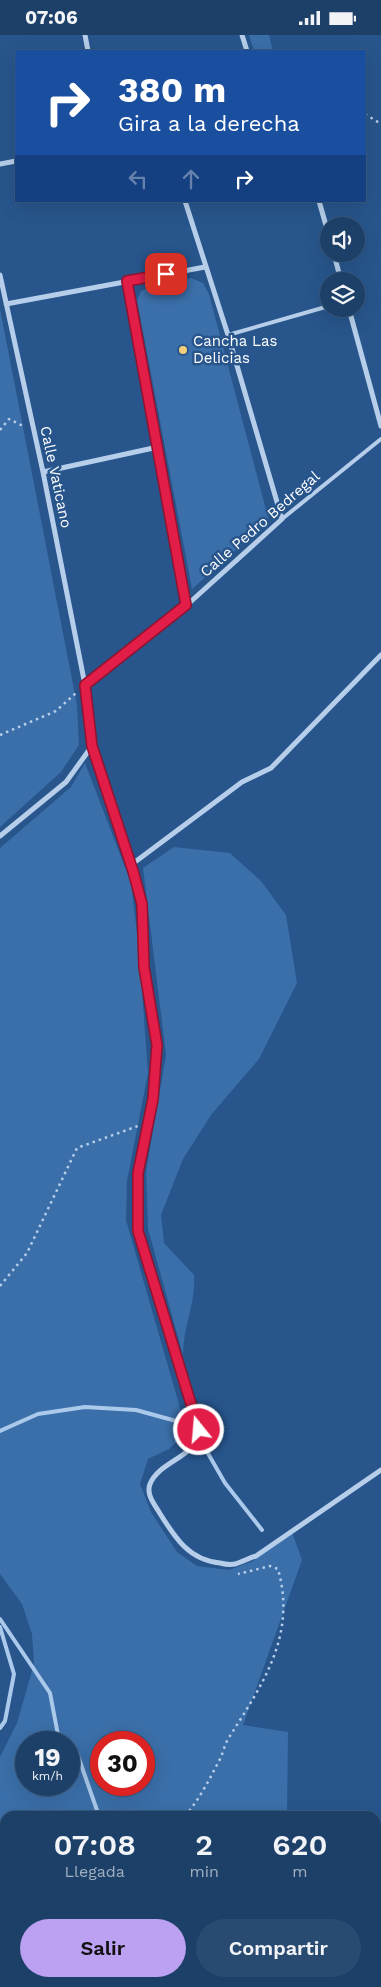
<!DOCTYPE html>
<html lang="es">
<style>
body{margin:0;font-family:"Work Sans",sans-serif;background:#2a4b71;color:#f1f3f6;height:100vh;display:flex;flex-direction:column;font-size:19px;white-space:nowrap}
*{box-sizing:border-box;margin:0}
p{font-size:16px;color:#a0afc0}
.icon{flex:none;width:28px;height:28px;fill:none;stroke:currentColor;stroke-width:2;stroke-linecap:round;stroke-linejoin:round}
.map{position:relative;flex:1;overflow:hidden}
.panel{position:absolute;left:0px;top:1776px;width:381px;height:176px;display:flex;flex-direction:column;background:#1d4069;border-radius:15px 15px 0 0;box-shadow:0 5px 20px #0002,0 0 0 1px #3b597d}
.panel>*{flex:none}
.hud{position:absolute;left:15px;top:15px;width:351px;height:152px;border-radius:0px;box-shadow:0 5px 20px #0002,0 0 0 1px #3b597d;background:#1a4fa0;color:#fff;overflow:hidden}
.buttons{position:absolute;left:320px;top:182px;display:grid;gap:10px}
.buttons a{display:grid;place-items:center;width:45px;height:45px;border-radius:50%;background:#1d4069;box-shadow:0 5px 20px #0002,0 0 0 1px #3b597d;font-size:25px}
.speed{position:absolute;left:15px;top:1696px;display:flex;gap:10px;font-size:25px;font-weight:700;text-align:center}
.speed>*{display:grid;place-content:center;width:65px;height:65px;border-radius:50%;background:#1d4069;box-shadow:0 5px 20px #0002,0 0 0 1px #3b597d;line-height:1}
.speed small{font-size:12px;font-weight:400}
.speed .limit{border:8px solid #d22;background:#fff;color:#111}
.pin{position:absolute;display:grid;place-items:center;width:42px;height:42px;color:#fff;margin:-21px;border-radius:10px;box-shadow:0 2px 8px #0006}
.me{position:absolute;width:55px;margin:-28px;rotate:343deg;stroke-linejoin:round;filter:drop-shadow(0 0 4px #0008)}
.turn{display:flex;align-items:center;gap:18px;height:105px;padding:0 20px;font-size:22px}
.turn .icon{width:65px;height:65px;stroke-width:2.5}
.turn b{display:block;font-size:35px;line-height:42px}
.lanes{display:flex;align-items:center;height:48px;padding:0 20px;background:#0003;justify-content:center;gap:25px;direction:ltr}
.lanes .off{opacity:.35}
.eta{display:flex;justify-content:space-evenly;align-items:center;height:85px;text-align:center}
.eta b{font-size:30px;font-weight:600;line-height:35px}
.primary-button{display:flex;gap:10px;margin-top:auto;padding:10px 20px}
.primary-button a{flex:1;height:58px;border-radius:30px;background:#bca0f2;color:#111;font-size:20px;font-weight:600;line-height:58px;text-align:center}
.primary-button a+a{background:#2a4b71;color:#f1f3f6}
.status{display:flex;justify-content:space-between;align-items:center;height:35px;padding:0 25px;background:#1d4069;direction:ltr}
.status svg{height:14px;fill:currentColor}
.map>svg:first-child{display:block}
.green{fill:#3b6fa9;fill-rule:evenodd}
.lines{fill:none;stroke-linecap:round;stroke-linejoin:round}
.stream{stroke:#abc9eb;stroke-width:4}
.path{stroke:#b6ceea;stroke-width:2.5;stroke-dasharray:2.5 4;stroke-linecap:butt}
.service{stroke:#b6ceea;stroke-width:4}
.minor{stroke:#b6ceea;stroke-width:5}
.route-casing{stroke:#92132f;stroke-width:12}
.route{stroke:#e11d48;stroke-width:9}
.poi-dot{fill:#f3ce7b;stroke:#27558c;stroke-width:2}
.labels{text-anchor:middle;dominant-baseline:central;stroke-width:5;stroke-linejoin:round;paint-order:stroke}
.poi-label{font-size:15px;fill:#fff;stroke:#27558c;text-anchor:start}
.street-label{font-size:15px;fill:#fff;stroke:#27558c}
</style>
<div class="status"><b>07:06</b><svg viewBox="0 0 49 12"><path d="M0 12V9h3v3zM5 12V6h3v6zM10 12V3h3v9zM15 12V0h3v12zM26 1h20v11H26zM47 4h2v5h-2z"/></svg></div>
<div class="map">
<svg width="381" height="1952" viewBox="0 0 381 1952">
<rect width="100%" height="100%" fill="#27558c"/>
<path class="green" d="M249,0H269L273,16H254Z
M191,243L203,248L209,259L269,486L192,554L137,265L141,256L148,253Z
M0,274L77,670L79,710L61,737L0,792Z
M85,728L131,848L139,914L148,1038L127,1146L126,1185L183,1383V1401L169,1414L148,1424L140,1449L151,1477L177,1517L197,1531L229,1535L253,1526L292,1497L302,1525L243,1690L288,1697L287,1781H5V1948H189L190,1952H0V1722L17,1688L34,1629L32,1599L22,1569L0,1539V813L71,752ZM26,1708H69V1750H26ZM101,1708H144V1750H101Z
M174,812L230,818L261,846L286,880L297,948L259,1024L211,1080L183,1124L161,1180L164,1208L194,1240C196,1269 183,1291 183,1320L148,1194L146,1137L166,1020L143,833Z"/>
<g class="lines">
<path class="stream" d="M0,1396L38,1379L85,1372L136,1375L176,1386
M206,1415L225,1448L262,1495
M0,1584L50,1658L58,1700L66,1708
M0,1592L14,1639L5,1686L0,1693
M69,1710L77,1718L99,1781
M136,1948V1952"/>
<path class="path" d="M365,79L381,89
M0,395L9,384L23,391
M0,700L56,676L76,658
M0,1251L27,1218L77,1113L138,1091
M185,1781C199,1765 209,1745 219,1726C223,1719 224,1711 228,1704C262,1650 297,1601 278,1534L270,1531L238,1539
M88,1952L89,1948"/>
<path class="service" d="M228,300L329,271
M282,484L381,404"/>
<path class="minor" d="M85,0L88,16
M242,0L247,16
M0,129L16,126
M319,166L329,201
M334,219L341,246
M0,240L43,437L85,650L92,711L133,836L141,869L143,932L157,1010L153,1064L138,1138V1196L199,1395C197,1423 160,1425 150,1449C146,1459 154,1469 159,1477C174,1501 188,1525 220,1528C224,1529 230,1530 235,1529C242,1527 249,1523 256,1521L381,1435
M127,246L187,570
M6,269L205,232
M349,274L381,391
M43,437L158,412
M85,650L187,570L282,484L228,300L185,166
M0,801L66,747L92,711
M131,830L242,747L271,733L381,620"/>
</g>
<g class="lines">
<defs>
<path id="route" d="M166,239L127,246L186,570L85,650L92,711L133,836L142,869L144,932L157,1010L153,1064L138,1138V1196L199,1395"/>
</defs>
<use href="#route" class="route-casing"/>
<use href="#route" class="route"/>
</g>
<circle class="poi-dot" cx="183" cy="315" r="5"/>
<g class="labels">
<g class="poi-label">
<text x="193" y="306">Cancha Las<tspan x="193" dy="17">Delicias</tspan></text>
</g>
<g class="street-label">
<text transform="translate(56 442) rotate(78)">Calle Vaticano</text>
<text transform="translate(260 489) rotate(-41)">Calle Pedro Bedregal</text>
</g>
</g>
</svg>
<div class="buttons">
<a><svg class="icon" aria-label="sound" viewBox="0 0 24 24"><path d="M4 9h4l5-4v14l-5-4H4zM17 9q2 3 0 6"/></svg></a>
<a><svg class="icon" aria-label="layers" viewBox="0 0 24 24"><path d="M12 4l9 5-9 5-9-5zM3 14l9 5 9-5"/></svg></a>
</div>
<div class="speed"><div>19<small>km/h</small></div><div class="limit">30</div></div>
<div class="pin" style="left:166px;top:239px;background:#d93025"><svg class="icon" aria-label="arrive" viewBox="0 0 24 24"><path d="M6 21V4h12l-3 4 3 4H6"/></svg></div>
<svg class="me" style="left:199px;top:1395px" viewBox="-20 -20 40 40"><circle r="17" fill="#e11d48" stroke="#fff" stroke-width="3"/><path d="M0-11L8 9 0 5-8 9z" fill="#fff"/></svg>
<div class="hud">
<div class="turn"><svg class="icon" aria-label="right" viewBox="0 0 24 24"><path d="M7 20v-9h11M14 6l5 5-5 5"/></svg><div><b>380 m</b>Gira a la derecha</div></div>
<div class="lanes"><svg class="icon off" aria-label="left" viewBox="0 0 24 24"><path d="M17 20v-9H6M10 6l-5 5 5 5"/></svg><svg class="icon off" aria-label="ahead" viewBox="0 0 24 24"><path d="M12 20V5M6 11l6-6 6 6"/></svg><svg class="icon" aria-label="right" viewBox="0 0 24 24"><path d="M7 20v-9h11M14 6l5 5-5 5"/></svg></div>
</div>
<section class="panel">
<div class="eta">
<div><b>07:08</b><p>Llegada</p></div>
<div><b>2</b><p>min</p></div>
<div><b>620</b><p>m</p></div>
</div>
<div class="primary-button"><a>Salir</a><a>Compartir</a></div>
</section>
</div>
